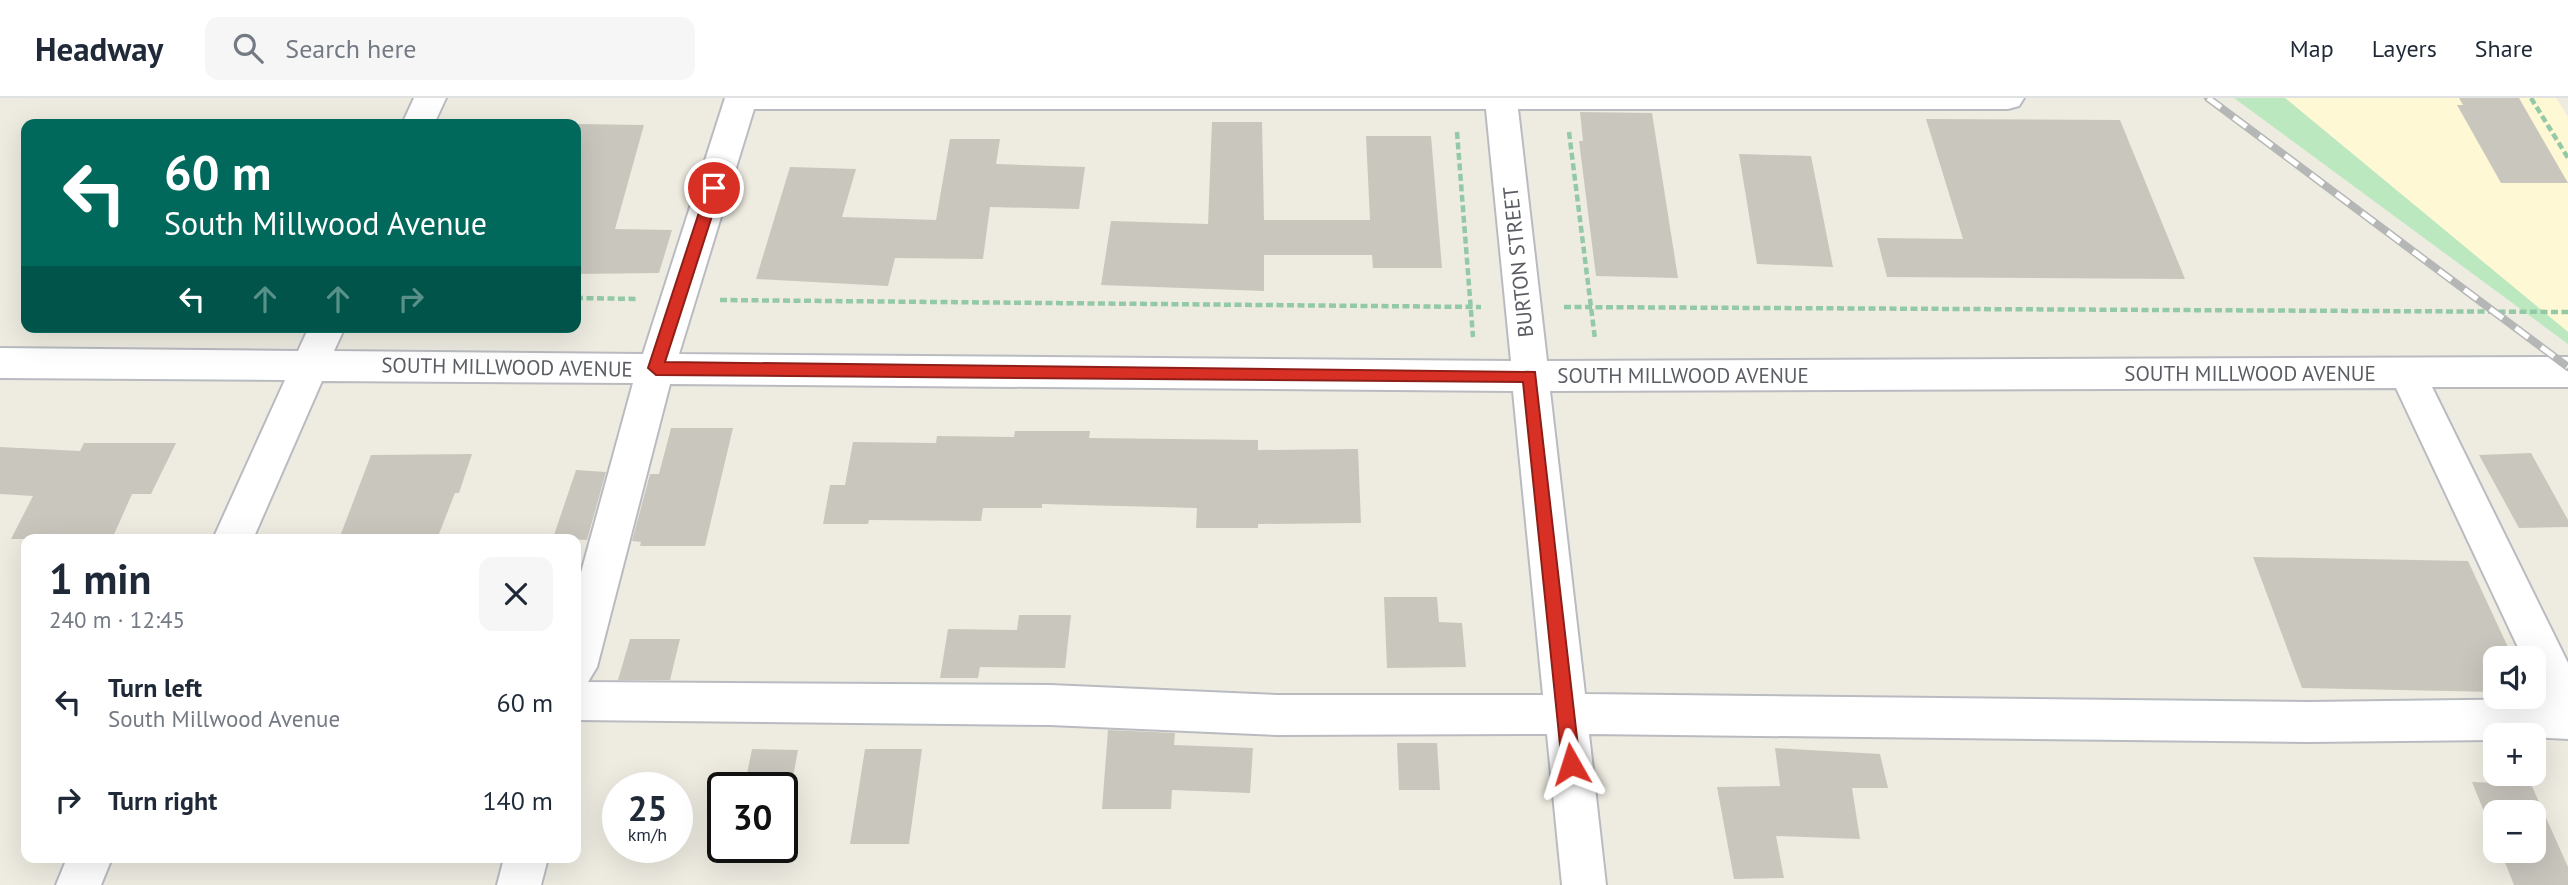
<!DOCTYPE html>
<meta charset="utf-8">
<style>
body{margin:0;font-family:"PT Sans",sans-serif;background:#f6f6f7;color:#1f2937;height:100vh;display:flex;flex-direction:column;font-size:26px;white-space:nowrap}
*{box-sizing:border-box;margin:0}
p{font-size:23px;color:#747a83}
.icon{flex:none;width:38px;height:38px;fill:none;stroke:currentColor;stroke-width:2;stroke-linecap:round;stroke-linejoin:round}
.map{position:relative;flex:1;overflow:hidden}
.panel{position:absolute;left:21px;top:436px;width:560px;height:329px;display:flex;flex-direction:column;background:#fff;border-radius:14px;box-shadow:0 7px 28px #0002}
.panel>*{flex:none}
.top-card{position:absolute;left:21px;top:21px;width:560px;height:214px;border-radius:14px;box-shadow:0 7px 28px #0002;background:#00695c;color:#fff;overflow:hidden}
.controls{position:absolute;left:2483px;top:548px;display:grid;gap:14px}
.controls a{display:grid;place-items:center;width:63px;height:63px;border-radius:14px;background:#fff;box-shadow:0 7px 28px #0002;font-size:35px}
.speed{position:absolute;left:602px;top:674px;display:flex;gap:14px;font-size:35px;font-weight:700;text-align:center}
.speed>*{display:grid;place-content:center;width:91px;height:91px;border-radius:50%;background:#fff;box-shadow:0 7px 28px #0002;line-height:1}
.speed small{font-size:18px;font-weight:400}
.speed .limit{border:4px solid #111;border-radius:10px;background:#fff;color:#111}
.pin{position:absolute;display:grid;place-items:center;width:60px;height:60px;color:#fff;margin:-30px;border:4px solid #fff;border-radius:50%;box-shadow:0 2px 7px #0007}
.me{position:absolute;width:77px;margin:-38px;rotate:354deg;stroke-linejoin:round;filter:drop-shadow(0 0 5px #0008)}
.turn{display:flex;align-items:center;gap:24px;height:147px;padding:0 28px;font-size:32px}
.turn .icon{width:91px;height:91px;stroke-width:2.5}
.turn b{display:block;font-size:49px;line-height:60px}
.lanes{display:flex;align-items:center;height:66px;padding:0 28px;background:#0003;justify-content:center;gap:35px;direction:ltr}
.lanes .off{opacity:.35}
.round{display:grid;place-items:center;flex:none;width:74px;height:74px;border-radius:14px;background:#f6f6f7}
.headline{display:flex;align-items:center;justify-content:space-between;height:119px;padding:0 28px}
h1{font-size:42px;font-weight:700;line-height:52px}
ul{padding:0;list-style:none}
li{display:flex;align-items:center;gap:21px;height:98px;padding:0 28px}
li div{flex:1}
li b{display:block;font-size:26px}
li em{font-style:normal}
header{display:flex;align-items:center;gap:42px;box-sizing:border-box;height:98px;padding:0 35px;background:#fff;border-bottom:2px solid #e0e1e3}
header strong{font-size:33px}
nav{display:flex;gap:38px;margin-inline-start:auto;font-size:24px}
.search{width:490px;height:63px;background:#f6f6f7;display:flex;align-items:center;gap:18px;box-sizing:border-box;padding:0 24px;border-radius:14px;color:#747a83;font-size:26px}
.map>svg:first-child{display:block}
.commercial{fill:#fff8d5}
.green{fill:#bbe8bf}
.building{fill:#c9c6be}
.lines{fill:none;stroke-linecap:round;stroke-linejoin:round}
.minor-casing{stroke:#b9bbc1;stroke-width:4}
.path{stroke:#94c9a7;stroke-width:4.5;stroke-dasharray:7 3.5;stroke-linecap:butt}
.minor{fill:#fff;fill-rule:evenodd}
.rail-casing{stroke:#b5b6b6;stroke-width:8}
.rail{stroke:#fff;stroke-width:5;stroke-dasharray:16;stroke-linecap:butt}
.route{fill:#d93025;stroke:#8d1f18;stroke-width:2}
.labels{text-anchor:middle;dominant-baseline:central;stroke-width:7;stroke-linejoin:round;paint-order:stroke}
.street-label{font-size:21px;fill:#5a5d63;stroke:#fff}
</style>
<header>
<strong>Headway</strong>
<div class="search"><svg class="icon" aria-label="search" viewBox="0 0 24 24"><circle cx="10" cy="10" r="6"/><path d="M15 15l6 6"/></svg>Search here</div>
<nav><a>Map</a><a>Layers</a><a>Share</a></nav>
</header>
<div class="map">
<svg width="2568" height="787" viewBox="0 0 2568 787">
<rect width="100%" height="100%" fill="#eeece1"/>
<path class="commercial" d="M2285,0H2556L2568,19V234Z"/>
<path class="green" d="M2234,0H2285L2568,234V246Z"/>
<path class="building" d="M2459,0H2519L2568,85H2501L2457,7H2463Z
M1580,14L1652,15L1678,180L1596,178L1579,43H1583Z
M1926,21L2120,22L2185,181L1887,179L1877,140L1963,141Z
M1212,24H1262L1264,122H1370L1366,38H1431L1442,170H1373L1372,157H1264V193L1101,187L1111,123L1208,126Z
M576,26L644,27L615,131L672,132L659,175L576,176Z
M950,41H1000L996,66L1085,69L1079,111L990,109L983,161L895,160L888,188L756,181L790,69L856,71L842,119L936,122Z
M1739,56L1811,58L1833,169L1757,166Z
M671,330H733L705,448H640L641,444L632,443L650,376H659Z
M1015,333H1090L1089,340L1258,342V352L1358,351L1361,425L1258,426V430H1196L1197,410L1042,406V410H983L981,423L869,422L868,426H823L830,387H845L853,344L936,345L937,338L1014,339Z
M84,345H176L151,396H132L112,441H11L33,398L0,396V349L80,353Z
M2531,355L2568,422V429L2519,430L2479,357Z
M472,356L459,395H455L437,441H339L371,357Z
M576,372L606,374L587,442L553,440Z
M2253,459L2468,463L2513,560H2496V594L2302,590Z
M1384,499H1437L1439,524L1462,525L1466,569L1387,570Z
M1019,517H1071L1065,570L980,569L978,580H940L948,531L1017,532Z
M630,541H680L670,582H618Z
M1108,632L1175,635L1174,647L1253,650L1250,695L1172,692L1171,711H1102Z
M1397,645H1437L1440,692H1399Z
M1775,650L1880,656L1888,690H1852L1860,741L1776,738L1784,780L1734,781L1717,689L1780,688Z
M752,651L798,652L791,690H744Z
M865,651H922L909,746H850Z
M2472,684L2531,686L2568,769V787H2514L2500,752H2534V714H2496V743Z"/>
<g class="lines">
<defs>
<path id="minor" d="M414,0H446L434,26H402Z
M725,0H2024L2019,8L2008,11H1518L1547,263L2568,259V289H2432L2568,565V641L2496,637V642L2308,644L1589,636L1606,787H1562L1547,636L1277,637L1050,627L576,622V493L633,285L322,283L253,441H213L285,282L0,280V250L298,253L309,229H345L334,253L643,256ZM754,11H1486L1511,263L679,256ZM670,286L1513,293L1543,597H1277L1050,587L588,584L597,569ZM2396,290L2523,560H2534V582L2543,601L2308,604L1585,596L1550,293Z
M67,760H112L101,787H56Z
M504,760H548L541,787H497Z"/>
</defs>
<use href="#minor" class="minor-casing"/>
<path class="path" d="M2531,0L2568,60
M1457,34L1473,239
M1569,34L1595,241
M576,200L638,201
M720,202L1481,209
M1564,209L2568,214"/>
<use href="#minor" class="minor"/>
<defs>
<path id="rail" d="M2208,0L2568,269"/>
</defs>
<use href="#rail" class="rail-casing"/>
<use href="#rail" class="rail"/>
</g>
<path class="route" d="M714,85L721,90L665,264L1535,274L1580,666L1577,672L1571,675L1565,672L1562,666L1523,284L656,277L648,270L707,90Z"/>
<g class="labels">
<g class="street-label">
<text transform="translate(1518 164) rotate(-96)">BURTON STREET</text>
<text transform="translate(507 269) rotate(1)">SOUTH MILLWOOD AVENUE</text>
<text x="2250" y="275">SOUTH MILLWOOD AVENUE</text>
<text x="1683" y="277">SOUTH MILLWOOD AVENUE</text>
</g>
</g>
</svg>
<div class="controls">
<a><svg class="icon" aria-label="sound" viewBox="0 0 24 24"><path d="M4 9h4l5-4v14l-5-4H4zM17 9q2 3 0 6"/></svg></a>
<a>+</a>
<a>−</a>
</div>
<div class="speed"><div>25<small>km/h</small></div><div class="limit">30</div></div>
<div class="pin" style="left:714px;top:90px;background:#d93025"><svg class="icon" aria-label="arrive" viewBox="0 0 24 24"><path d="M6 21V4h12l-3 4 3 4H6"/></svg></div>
<svg class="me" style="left:1571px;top:666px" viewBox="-20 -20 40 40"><path d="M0-17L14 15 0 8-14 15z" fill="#d93025" stroke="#fff" stroke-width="4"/></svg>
<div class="top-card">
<div class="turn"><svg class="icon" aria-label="left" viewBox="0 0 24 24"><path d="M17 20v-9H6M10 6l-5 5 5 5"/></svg><div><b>60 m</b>South Millwood Avenue</div></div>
<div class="lanes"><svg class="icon" aria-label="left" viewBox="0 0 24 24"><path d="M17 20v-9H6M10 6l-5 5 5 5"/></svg><svg class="icon off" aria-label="ahead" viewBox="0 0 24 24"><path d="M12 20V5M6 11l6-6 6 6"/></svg><svg class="icon off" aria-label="ahead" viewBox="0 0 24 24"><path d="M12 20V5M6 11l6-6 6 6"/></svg><svg class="icon off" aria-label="right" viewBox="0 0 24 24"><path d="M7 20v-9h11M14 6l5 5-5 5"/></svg></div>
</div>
<section class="panel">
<div class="headline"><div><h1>1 min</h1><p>240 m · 12:45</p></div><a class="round"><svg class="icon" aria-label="close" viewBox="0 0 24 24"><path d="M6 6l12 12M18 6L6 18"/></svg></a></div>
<ul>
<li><svg class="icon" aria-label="left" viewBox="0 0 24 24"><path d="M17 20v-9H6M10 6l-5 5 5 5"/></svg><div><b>Turn left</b><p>South Millwood Avenue</p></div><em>60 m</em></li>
<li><svg class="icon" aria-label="right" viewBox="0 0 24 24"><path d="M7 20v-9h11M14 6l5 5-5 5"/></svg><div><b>Turn right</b></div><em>140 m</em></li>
</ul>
</section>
</div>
